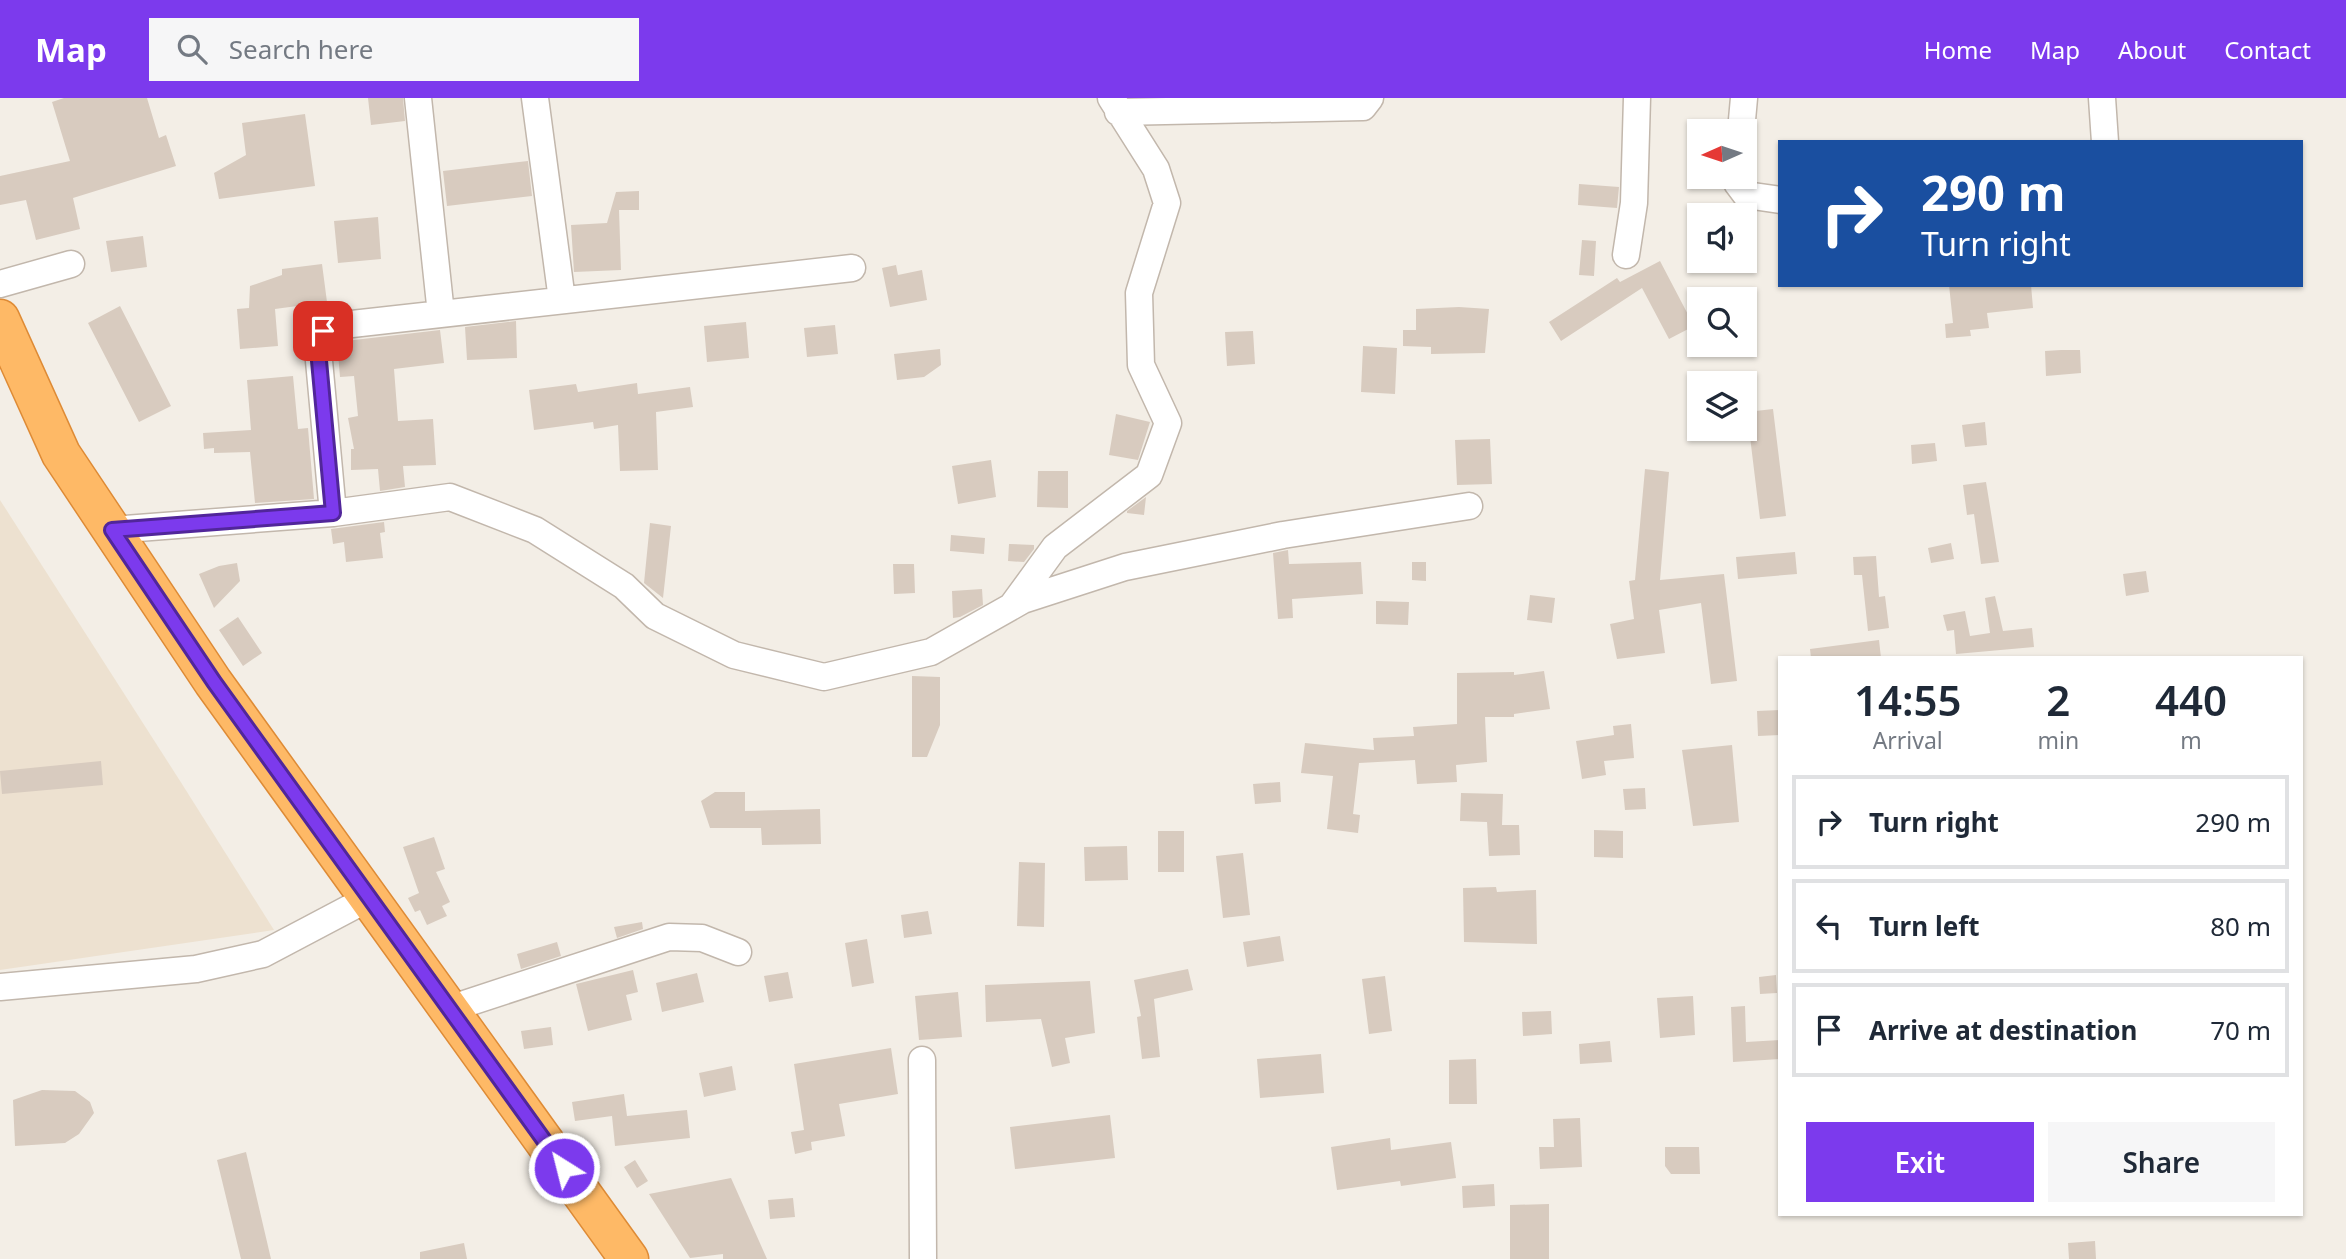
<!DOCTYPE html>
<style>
body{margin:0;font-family:"Noto Sans",sans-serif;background:#f6f6f7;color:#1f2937;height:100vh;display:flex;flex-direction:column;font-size:26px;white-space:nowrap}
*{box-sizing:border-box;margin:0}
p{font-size:23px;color:#747a83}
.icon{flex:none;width:38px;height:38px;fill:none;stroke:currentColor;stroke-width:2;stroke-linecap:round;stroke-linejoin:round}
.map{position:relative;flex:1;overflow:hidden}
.side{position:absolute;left:1778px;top:558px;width:525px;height:560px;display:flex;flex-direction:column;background:#fff;border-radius:0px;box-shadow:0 2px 5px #0004}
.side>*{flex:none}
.banner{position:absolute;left:1778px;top:42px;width:525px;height:147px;border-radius:0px;box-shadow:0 2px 5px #0004;background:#1a4fa0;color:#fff;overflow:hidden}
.needle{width:46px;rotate:267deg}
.tools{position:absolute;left:1687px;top:21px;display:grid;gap:14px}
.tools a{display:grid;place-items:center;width:70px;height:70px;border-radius:0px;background:#fff;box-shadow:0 2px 5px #0004;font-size:35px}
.pin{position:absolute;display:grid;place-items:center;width:60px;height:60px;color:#fff;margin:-30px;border-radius:14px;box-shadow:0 4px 10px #0006}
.me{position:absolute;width:77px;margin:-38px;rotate:324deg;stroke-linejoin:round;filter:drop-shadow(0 0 5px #0008)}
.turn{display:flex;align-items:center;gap:24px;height:147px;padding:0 28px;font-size:32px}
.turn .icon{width:91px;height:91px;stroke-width:2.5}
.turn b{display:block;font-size:49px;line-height:60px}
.eta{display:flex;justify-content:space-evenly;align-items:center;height:119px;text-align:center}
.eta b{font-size:42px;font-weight:600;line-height:49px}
.primary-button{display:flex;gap:14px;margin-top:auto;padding:14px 28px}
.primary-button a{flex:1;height:80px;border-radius:0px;background:#7c3aed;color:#fff;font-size:28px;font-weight:600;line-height:80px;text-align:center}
.primary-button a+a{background:#f6f6f7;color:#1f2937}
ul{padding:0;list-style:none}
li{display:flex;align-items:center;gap:21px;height:94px;margin:0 14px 10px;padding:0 14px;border:4px solid #e0e1e3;border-radius:0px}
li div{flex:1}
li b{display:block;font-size:26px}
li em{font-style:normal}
header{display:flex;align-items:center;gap:42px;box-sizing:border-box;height:98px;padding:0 35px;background:#7c3aed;color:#fff}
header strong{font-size:33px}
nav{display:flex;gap:38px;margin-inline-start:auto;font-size:24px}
.search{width:490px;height:63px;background:#f6f6f7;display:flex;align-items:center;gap:18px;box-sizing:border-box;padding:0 24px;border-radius:0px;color:#747a83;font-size:26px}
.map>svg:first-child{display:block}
.education{fill:#ede1d0}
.building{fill:#d8cbbf}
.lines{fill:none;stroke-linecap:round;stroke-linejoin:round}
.minor-casing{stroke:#c2b7ac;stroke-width:29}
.highway-casing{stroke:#de8b36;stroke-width:41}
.minor{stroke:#fff;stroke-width:26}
.highway{stroke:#feb966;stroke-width:38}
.route-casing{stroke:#51269a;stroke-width:18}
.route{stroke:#7c3aed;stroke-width:12}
</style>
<header>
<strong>Map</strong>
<div class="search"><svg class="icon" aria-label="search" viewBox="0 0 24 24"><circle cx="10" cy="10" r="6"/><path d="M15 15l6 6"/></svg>Search here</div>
<nav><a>Home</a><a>Map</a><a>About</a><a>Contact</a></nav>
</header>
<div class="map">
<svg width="2346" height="1161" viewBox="0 0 2346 1161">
<rect width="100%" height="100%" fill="#f3eee6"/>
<path class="education" d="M0,402L182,686L274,832L0,872Z"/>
<path class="building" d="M64,0H147L159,40L166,37L176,68L73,100L80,131L36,142L26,102L0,107V78L70,63L52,4Z
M368,0H403L405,23L371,27Z
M305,16L315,88L219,101L214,75L246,57L242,25Z
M528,63L532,98L447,108L443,73Z
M1579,86L1619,89L1617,110L1578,107Z
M639,93V112H619L621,172L574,174L571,127L607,125L616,94Z
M378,119L381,161L338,165L334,123Z
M143,138L147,169L111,174L106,143Z
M1582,142L1596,143L1594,178L1579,177Z
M1660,163L1694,228L1669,241L1642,190L1561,243L1549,224L1617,180L1620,184Z
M322,166L327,204L275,211L278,248L240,251L237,211L249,210L250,188L282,177V171Z
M896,167L898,177L922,172L927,202L890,209L882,170Z
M1949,187H2031L2033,210L1987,215L1989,230L1970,232L1971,238L1946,240L1945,226L1953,225Z
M120,208L171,308L139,324L88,225Z
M1459,209L1489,211L1485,255L1431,256V249L1403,248V232H1416V211Z
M516,223L517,260L467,262L465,229Z
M746,224L749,260L707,264L704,228Z
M835,227L838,256L807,259L804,230Z
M440,232L444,265L394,271L398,323L433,321L436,367L403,368L405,389L380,393L378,371L351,372V351H354L348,320L358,318L354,278L340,279L337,244Z
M1253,233L1255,266L1227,268L1225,234Z
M1363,248L1397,250L1395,296L1361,294Z
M940,251L941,267L924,279L897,282L894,256Z
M2061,252H2080L2081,275L2046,278L2045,253Z
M293,278L298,331L308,330L314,401L255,405L250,354L214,355V350L204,351L203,335L251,332L247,282Z
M637,285L638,296L690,289L693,309L656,314L658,372L620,373L618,327L594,331L593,324L534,332L529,292L576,286L578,294Z
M1773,311L1786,418L1760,421L1747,314Z
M1116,316L1150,324L1138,362L1109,357Z
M1985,324L1987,347L1965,349L1962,327Z
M1490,341L1492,386L1457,387L1455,342Z
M1935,345L1937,363L1912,366L1911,347Z
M991,362L996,399L958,406L952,368Z
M1645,371L1669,374L1660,482L1724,476L1737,583L1711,586L1701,505L1659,512L1665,555L1617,561L1610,526L1634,521L1629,483L1635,482Z
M1038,373H1068V410L1037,409Z
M1986,384L1999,464L1981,466L1974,416L1967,417L1963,387Z
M1146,399L1144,417L1127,415V413Z
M384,424L385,434L380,435L383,460L346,464L344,444L333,446L331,431Z
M650,425L671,428L663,500L644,485Z
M951,437L985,440L984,456L950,453Z
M1951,445L1954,461L1931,465L1928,450Z
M1009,446L1034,447V451L1024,464L1008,463Z
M1288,452L1289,466L1361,464L1363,496L1292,501L1293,520L1278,521L1273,455Z
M1795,454L1797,476L1738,481L1736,459Z
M1876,458L1879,499L1885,498L1889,530L1868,533L1862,477H1854L1853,459Z
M1412,464H1426V483L1412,482Z
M237,465L240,483L214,510L199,476L219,468Z
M893,466H914L915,495L894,496Z
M2146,473L2149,494L2126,498L2123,476Z
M982,491L983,507L960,519L953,520L952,493Z
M1530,497L1555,500L1552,525L1527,522Z
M1995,498L2003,533L2032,530L2034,549L1956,556L1954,532L1947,533L1943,517L1965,513L1970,538L1990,535L1985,500Z
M1376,503L1409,504L1408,527L1376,526Z
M238,519L262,555L243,568L219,532Z
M1879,542L1881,560H1811L1810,551Z
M1544,573L1550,611L1514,616V619H1485L1487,664L1456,667L1457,684L1417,686L1415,662L1359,665L1353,716L1360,717L1358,735L1327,731L1333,678L1301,675L1305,645L1374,652L1373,640L1414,638L1413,629L1457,626V575L1514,574V577Z
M912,578L940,579V627L927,659H912Z
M1780,612V637L1758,638L1757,613Z
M1631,626L1634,660L1604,663L1606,677L1582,681L1576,643L1614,637L1613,628Z
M1732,647L1739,724L1693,728L1682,652Z
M101,663L103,687L2,696L0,673Z
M1280,684L1281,704L1255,706L1253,686Z
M1645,690L1646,711L1625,712L1623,691Z
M715,694H745V713L820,711L821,746L762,747L761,730H710L701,703Z
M1461,695L1503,696L1502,727H1519L1520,757L1489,758L1487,724L1460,723Z
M1594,732L1623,733V760L1594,759Z
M1158,733H1184V774H1158Z
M434,739L445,771L436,774L450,804L442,808L447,818L427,827L420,812L415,814L408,800L419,795L403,749Z
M1127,748L1128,782L1085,783L1084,749Z
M1243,755L1250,817L1223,820L1216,758Z
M1019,764L1045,765L1044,829L1017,828Z
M1496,789L1497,794L1536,792L1537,846L1464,844L1463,790Z
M928,813L932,836L904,840L901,817Z
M642,824L643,831L617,840L614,829Z
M1280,838L1284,863L1247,869L1243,844Z
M867,841L874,885L852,889L845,845Z
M557,844L561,858L521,871L517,856Z
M1188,871L1193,892L1154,901L1160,959L1142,961L1137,919L1141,918L1134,882Z
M633,872L638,894L626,897L632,922L588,933L576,886Z
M788,874L793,900L769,904L764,878Z
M697,875L704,904L662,914L656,885Z
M1776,877L1777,895L1760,896L1759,879Z
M1385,878L1392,933L1369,936L1362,881Z
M1090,883L1095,935L1065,940L1070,965L1052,969L1041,921L986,924L985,887Z
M958,894L962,939L919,942L915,898Z
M1693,898L1695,937L1660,940L1657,900Z
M1745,908L1746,944L1780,942V961L1733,964L1731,909Z
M1551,913L1552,936L1523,938L1522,914Z
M551,929L553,947L524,951L521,933Z
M1610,943L1612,964L1580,966L1579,946Z
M891,950L898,996L839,1006L845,1038L811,1044L812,1052L795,1056L791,1034L804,1032L794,966Z
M1321,956L1324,995L1260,1000L1257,961Z
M1476,961L1477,1006H1449V962Z
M732,968L736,992L704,999L699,975Z
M42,992L75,993L90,1004L94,1015L79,1036L65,1045L15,1048L13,1002Z
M624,996L627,1018L687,1012L690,1040L615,1048L612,1018L575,1023L572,1004Z
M1110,1017L1115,1060L1015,1071L1010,1029Z
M1580,1020L1582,1069L1540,1071L1539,1049H1554L1553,1021Z
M1390,1040L1391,1052L1451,1044L1456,1080L1401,1088L1400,1083L1337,1092L1331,1049Z
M1665,1049H1699L1700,1076H1671L1665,1068Z
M246,1054L271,1161H241L217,1062Z
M635,1062L648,1083L637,1090L624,1069Z
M731,1080L767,1161H723V1156L690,1160L649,1096Z
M1494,1086L1495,1108L1463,1110L1462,1088Z
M793,1100L795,1119L770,1121L768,1102Z
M1549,1106V1161H1510V1107Z
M2095,1143L2096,1161H2069L2068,1145Z
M464,1145L467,1161H420V1154Z"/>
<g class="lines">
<defs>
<path id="minor" d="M418,0L441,216
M535,0L562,202
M2102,0L2105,44
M1118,14L1363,9L1370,0
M1741,33L1744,0
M1737,79V85L1746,97L1780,102
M1626,157L1634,105L1637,0
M0,186L71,166
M333,415L317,241L322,233L334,228L852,170
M112,432L333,415L450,399L535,432L624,488L655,518L734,557L824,579L931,554L1023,502L1125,469L1283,437L1469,408
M1012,508L1055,449L1149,377L1168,325L1141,267L1139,195L1167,105L1156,71L1111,0
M0,889L196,871L263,856L369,800
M449,911L669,839L702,840L738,854
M922,962L923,1161"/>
<path id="highway" d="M0,221L61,356L213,584L629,1161"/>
</defs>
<use href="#minor" class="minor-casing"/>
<use href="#highway" class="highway-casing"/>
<use href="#minor" class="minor"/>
<use href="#highway" class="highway"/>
</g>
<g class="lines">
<defs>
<path id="route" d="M323,233L317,241L333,415L112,432L214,584L564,1070"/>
</defs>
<use href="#route" class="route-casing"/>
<use href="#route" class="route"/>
</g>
</svg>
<div class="tools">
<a><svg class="needle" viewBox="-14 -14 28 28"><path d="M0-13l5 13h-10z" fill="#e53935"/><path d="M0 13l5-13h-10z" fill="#747a83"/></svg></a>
<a><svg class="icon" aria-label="sound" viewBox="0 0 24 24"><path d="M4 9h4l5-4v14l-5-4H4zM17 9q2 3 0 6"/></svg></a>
<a><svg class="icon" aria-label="search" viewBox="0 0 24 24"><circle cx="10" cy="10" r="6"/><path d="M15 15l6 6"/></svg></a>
<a><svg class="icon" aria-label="layers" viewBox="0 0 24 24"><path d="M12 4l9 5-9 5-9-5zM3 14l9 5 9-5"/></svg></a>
</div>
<div class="pin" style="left:323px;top:233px;background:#d93025"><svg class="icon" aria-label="arrive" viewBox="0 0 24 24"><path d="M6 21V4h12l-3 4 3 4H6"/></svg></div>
<svg class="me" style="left:564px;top:1070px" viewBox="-20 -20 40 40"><circle r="17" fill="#7c3aed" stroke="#fff" stroke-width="3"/><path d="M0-11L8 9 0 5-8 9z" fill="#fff"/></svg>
<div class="banner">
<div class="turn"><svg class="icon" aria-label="right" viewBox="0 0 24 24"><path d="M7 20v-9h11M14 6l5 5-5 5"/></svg><div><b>290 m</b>Turn right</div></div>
</div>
<section class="side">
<div class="eta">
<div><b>14:55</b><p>Arrival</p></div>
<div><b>2</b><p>min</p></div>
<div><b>440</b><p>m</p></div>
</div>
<ul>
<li><svg class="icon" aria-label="right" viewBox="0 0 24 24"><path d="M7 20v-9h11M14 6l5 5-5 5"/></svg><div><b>Turn right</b></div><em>290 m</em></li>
<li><svg class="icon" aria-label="left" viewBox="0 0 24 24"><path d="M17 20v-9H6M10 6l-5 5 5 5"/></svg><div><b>Turn left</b></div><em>80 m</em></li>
<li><svg class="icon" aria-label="arrive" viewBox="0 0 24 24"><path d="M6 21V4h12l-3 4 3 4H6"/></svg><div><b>Arrive at destination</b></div><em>70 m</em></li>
</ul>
<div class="primary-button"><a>Exit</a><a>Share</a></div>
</section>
</div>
